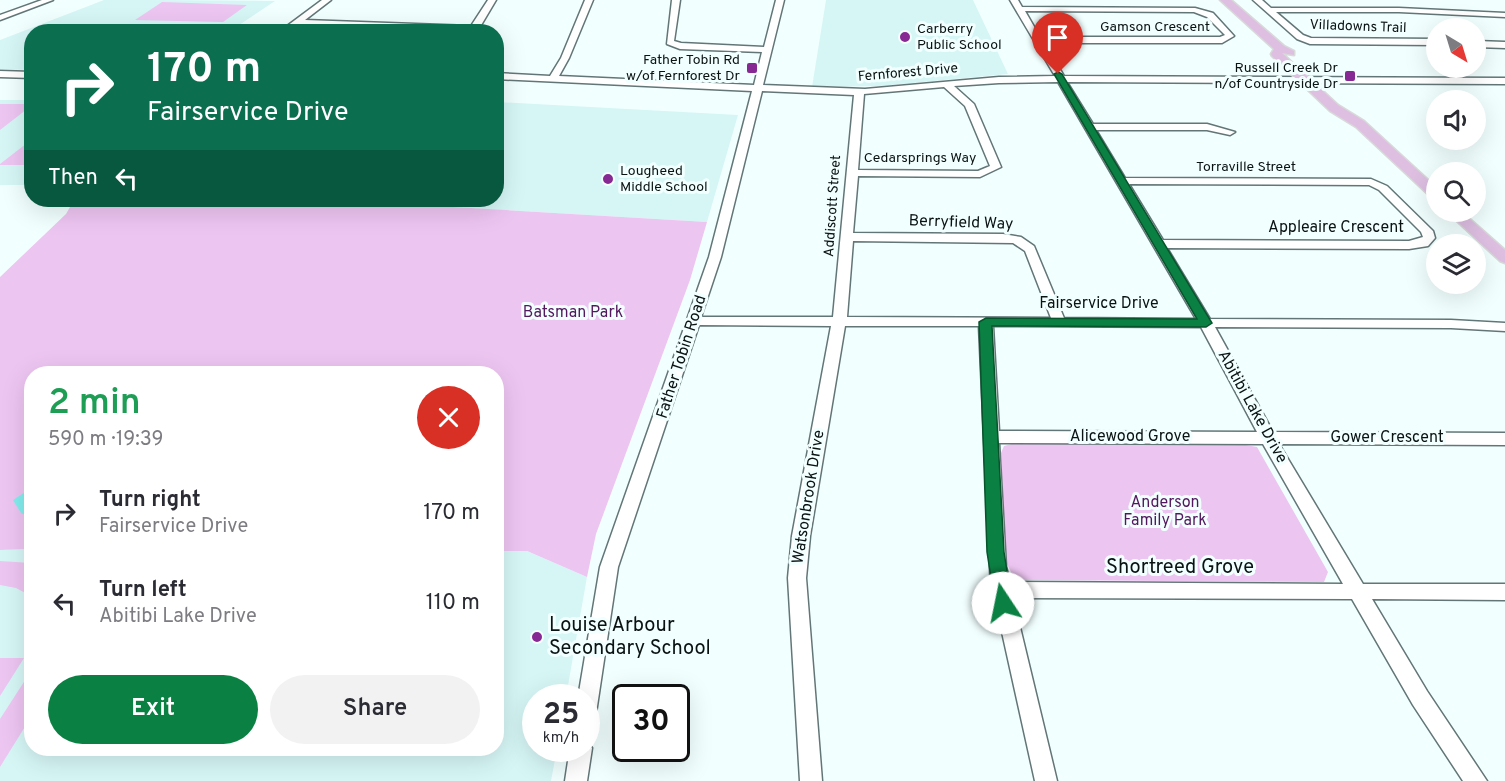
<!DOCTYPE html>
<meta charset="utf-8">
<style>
body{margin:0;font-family:Overpass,sans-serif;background:#f2f2f3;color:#2b2b33;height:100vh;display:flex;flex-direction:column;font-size:22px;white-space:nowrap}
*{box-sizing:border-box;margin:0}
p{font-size:20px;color:#7c7c81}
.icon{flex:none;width:33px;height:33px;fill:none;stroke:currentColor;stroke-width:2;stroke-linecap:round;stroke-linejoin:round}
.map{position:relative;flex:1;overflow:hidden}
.panel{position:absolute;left:24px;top:366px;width:480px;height:390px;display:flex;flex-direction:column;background:#fff;border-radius:24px;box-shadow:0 6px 24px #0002}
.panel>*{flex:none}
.hud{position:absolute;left:24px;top:24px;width:480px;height:183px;border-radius:24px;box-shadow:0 6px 24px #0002;background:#0b6e4f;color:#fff;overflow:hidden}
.needle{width:39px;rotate:142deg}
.controls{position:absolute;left:1426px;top:18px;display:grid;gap:12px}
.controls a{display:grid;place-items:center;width:60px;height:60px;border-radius:50%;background:#fff;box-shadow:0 6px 24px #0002;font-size:30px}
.speed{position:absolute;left:522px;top:684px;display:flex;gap:12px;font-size:30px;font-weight:700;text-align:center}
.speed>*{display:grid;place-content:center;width:78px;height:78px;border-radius:50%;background:#fff;box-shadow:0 6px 24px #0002;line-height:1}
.speed small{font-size:15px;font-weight:400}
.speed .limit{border:3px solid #111;border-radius:9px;background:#fff;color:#111}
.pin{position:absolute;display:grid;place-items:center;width:51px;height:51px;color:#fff;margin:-62px -26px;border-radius:50% 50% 50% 0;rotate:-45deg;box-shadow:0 0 6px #0007}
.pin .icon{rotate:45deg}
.me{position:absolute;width:66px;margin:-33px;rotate:349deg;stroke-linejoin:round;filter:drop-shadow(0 0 4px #0008)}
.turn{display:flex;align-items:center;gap:21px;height:126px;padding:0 24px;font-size:27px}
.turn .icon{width:78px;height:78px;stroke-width:2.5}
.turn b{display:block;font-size:42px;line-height:51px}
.then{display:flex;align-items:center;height:57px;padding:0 24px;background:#0003;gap:12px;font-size:22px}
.round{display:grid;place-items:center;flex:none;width:63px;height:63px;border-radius:32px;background:#f2f2f3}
.head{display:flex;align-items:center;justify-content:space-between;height:102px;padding:0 24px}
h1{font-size:36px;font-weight:600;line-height:45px;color:#1e9e55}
.cta{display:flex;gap:12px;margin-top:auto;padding:12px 24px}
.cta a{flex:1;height:69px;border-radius:36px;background:#0b8043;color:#fff;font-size:24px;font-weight:600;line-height:69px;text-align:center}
.cta a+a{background:#f2f2f3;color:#2b2b33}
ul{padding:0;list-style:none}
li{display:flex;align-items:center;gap:18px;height:90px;padding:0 24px}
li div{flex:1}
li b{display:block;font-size:22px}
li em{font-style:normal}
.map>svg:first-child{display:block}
.built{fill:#d6f6f6}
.green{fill:#edc5f1}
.water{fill:#83edef}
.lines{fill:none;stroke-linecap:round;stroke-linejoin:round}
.minor-casing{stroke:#637677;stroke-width:3}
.major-casing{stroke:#d8d9d9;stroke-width:3}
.minor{fill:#fff;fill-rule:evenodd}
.major{fill:#debfe2;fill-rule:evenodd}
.route{fill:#0b8043;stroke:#07532c;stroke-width:1.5}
.poi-dot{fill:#872993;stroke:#f2ffff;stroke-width:2}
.labels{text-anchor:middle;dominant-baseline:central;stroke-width:6;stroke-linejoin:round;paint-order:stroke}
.far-street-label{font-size:14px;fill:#0a1212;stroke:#f2ffff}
.far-poi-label{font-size:14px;fill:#0a1212;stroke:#f2ffff;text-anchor:start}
.street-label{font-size:16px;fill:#0a1212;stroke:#f2ffff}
.park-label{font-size:16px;fill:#54165c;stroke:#f2ffff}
.near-street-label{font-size:20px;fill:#0a1212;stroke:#f2ffff}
.near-poi-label{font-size:20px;fill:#0a1212;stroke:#f2ffff;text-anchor:start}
</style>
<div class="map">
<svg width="1505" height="781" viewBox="0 0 1505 781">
<rect width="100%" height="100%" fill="#f2ffff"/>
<path class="built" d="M104,0H151L275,1L230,31L32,32L31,70L0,69V40Z
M826,0H973L1008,74L880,86L812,87Z
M0,100H31V185H0Z
M497,102L738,115L707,222L418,205L421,200H496Z
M31,549L32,748H496L497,551H527L587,577L566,697L536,698V748L557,749L551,781H0V550Z"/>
<path class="green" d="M162,2L247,5L223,22L135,20Z
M0,104H31V106L0,130Z
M31,140V165H0V164Z
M74,200H421L419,205L707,222L690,280L596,534L587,577L527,551H497L496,374H32L31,549L0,550V277L66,214Z
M1015,443L1240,444L1257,447L1328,572L1324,582L1021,580L1012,574L1006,562L1001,453L1004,446Z
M0,561L31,563V596L16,588L0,585Z
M0,658H24L0,696Z
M31,671V717L0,767V719Z"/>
<path class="water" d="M31,488V518L21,513L13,500Z"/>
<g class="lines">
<defs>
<path id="minor" d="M42,0H53L0,20V15Z
M322,0H331L305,20L471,26L488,0H496L477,32L298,25L289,32H279Z
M585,0H593L569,58L559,76L754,85L762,52L680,49L667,44L672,0H680L674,41L681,43L764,47L776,0H784L763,85L865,89L999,77L1055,76L1010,0H1018L1022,7L1195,8L1213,13L1234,36L1222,43H1044L1064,76L1505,78V84L1067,82L1093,124H1207L1235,132L1230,135L1207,130H1096L1125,178L1371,179L1387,186L1433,231L1435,238L1428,246L1409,249L1167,248L1210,319L1451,320L1505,323V331L1451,328L1215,327L1273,432L1505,433V445L1279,444L1363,584H1505V600L1372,599L1427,691L1487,781H1463L1413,705L1352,599L1013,598L1057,781H1035L994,596L991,590L979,326H845L810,536L806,578L822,781H800L788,578L792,536L831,326L699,325L618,567L596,713L593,720L586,723V698H578L600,567L709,257L752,91L496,79V73L550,76L561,58ZM1025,11L1194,12L1207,17L1225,35L1220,37H1040ZM1058,82L1196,319L1064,318L1034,246L1021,237L1003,234L853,233L858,176L980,177L1001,167L974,104L954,86L999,83ZM944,87L965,106L990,166L978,171L858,170L864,94ZM762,91L854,95L833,317H701L721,257ZM1129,184L1369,185L1379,190L1421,232L1423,237L1409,241L1163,240ZM853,241L1013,243L1025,251L1051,318L847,317ZM993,326L1201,327L1257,432L999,431ZM999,443L1263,444L1343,584L1010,582L1006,567Z
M1253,0H1262L1271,8H1399L1505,13V17L1399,12H1276L1303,35L1311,38L1437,39V45L1310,44L1297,39Z
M1476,41L1505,42V48L1476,47Z
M0,71L32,72V78L0,77Z
M586,740L592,748L587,781H565L570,748H586Z"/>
<path id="major" d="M1220,0H1231L1284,46L1294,51V55L1282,53L1338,105L1364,121L1437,188V199L1432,198L1356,127L1330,111L1272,56L1271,54L1274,49Z
M1447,212H1462L1505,250V263L1500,261Z"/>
</defs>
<use href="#minor" class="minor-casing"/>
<use href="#major" class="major-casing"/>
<use href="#minor" class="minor"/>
<use href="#major" class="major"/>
</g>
<path class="route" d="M1058,72L1062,74L1212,323L1206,327L992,326L1004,552L1012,603L1009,608L1003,610L997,608L995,603L987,552L979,322L986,318L1197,319L1054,74Z"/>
<g class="poi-dot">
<circle cx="905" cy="37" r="6"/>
<rect x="746" y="62" width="12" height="12" rx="3"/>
<rect x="1344" y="70" width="12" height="12" rx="3"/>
<circle cx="608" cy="179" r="6"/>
<circle cx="537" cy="637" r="6"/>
</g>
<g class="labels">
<g class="far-street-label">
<text x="1155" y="27">Gamson Crescent</text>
<text transform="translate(1358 27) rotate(2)">Villadowns Trail</text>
<text transform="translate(908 73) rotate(-5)">Fernforest Drive</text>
<text x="920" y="158">Cedarsprings Way</text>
<text x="1246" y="167">Torraville Street</text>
<text transform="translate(833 206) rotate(-86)">Addiscott Street</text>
</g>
<g class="far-poi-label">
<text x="917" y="29">Carberry<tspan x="917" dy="16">Public School</tspan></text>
<text x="740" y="60" text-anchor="end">Father Tobin Rd<tspan x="740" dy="16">w/of Fernforest Dr</tspan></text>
<text x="1338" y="68" text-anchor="end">Russell Creek Dr<tspan x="1338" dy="16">n/of Countryside Dr</tspan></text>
<text x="620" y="171">Lougheed<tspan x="620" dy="16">Middle School</tspan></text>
</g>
<g class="street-label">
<text transform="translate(961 223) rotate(2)">Berryfield Way</text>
<text x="1336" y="228">Appleaire Crescent</text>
<text x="1099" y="304">Fairservice Drive</text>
<text transform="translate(682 357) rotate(-72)">Father Tobin Road</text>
<text transform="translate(1252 407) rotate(61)">Abitibi Lake Drive</text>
<text x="1130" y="437">Alicewood Grove</text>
<text x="1387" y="438">Gower Crescent</text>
<text transform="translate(809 497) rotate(-81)">Watsonbrook Drive</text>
</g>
<g class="park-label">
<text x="573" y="313">Batsman Park</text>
<text x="1165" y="503">Anderson<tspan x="1165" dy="18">Family Park</tspan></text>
</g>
<g class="near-street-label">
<text x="1180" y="568">Shortreed Grove</text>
</g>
<g class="near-poi-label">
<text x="549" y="626">Louise Arbour<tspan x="549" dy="23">Secondary School</tspan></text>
</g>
</g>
</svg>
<div class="controls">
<a><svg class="needle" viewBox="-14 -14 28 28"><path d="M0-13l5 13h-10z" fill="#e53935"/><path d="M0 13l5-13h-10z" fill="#7c7c81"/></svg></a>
<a><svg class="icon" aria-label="sound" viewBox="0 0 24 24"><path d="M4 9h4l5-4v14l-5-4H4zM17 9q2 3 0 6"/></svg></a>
<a><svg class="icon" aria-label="search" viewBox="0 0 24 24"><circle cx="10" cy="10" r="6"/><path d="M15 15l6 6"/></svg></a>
<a><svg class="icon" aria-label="layers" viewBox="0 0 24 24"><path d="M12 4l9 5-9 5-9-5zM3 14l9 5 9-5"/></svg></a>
</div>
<div class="speed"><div>25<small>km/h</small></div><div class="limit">30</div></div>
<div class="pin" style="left:1058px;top:74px;background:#d93025"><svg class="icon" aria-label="arrive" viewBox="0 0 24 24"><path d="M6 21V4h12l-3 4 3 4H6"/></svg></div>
<svg class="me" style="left:1003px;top:603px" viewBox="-20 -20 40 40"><circle r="19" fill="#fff"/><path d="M0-13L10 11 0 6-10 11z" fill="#0b8043"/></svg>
<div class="hud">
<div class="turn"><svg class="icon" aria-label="right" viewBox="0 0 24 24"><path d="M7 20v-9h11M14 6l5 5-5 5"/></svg><div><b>170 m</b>Fairservice Drive</div></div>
<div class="then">Then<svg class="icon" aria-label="left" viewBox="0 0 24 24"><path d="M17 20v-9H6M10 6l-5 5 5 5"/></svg></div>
</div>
<section class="panel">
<div class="head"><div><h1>2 min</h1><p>590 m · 19:39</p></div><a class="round" style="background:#d93025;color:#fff"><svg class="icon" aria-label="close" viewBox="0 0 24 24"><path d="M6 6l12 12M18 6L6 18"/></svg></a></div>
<ul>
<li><svg class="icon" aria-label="right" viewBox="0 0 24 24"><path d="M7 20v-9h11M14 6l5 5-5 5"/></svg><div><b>Turn right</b><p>Fairservice Drive</p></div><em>170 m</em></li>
<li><svg class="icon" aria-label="left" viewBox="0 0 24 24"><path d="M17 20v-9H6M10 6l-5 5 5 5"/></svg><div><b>Turn left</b><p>Abitibi Lake Drive</p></div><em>110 m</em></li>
</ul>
<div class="cta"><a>Exit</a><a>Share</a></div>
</section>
</div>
